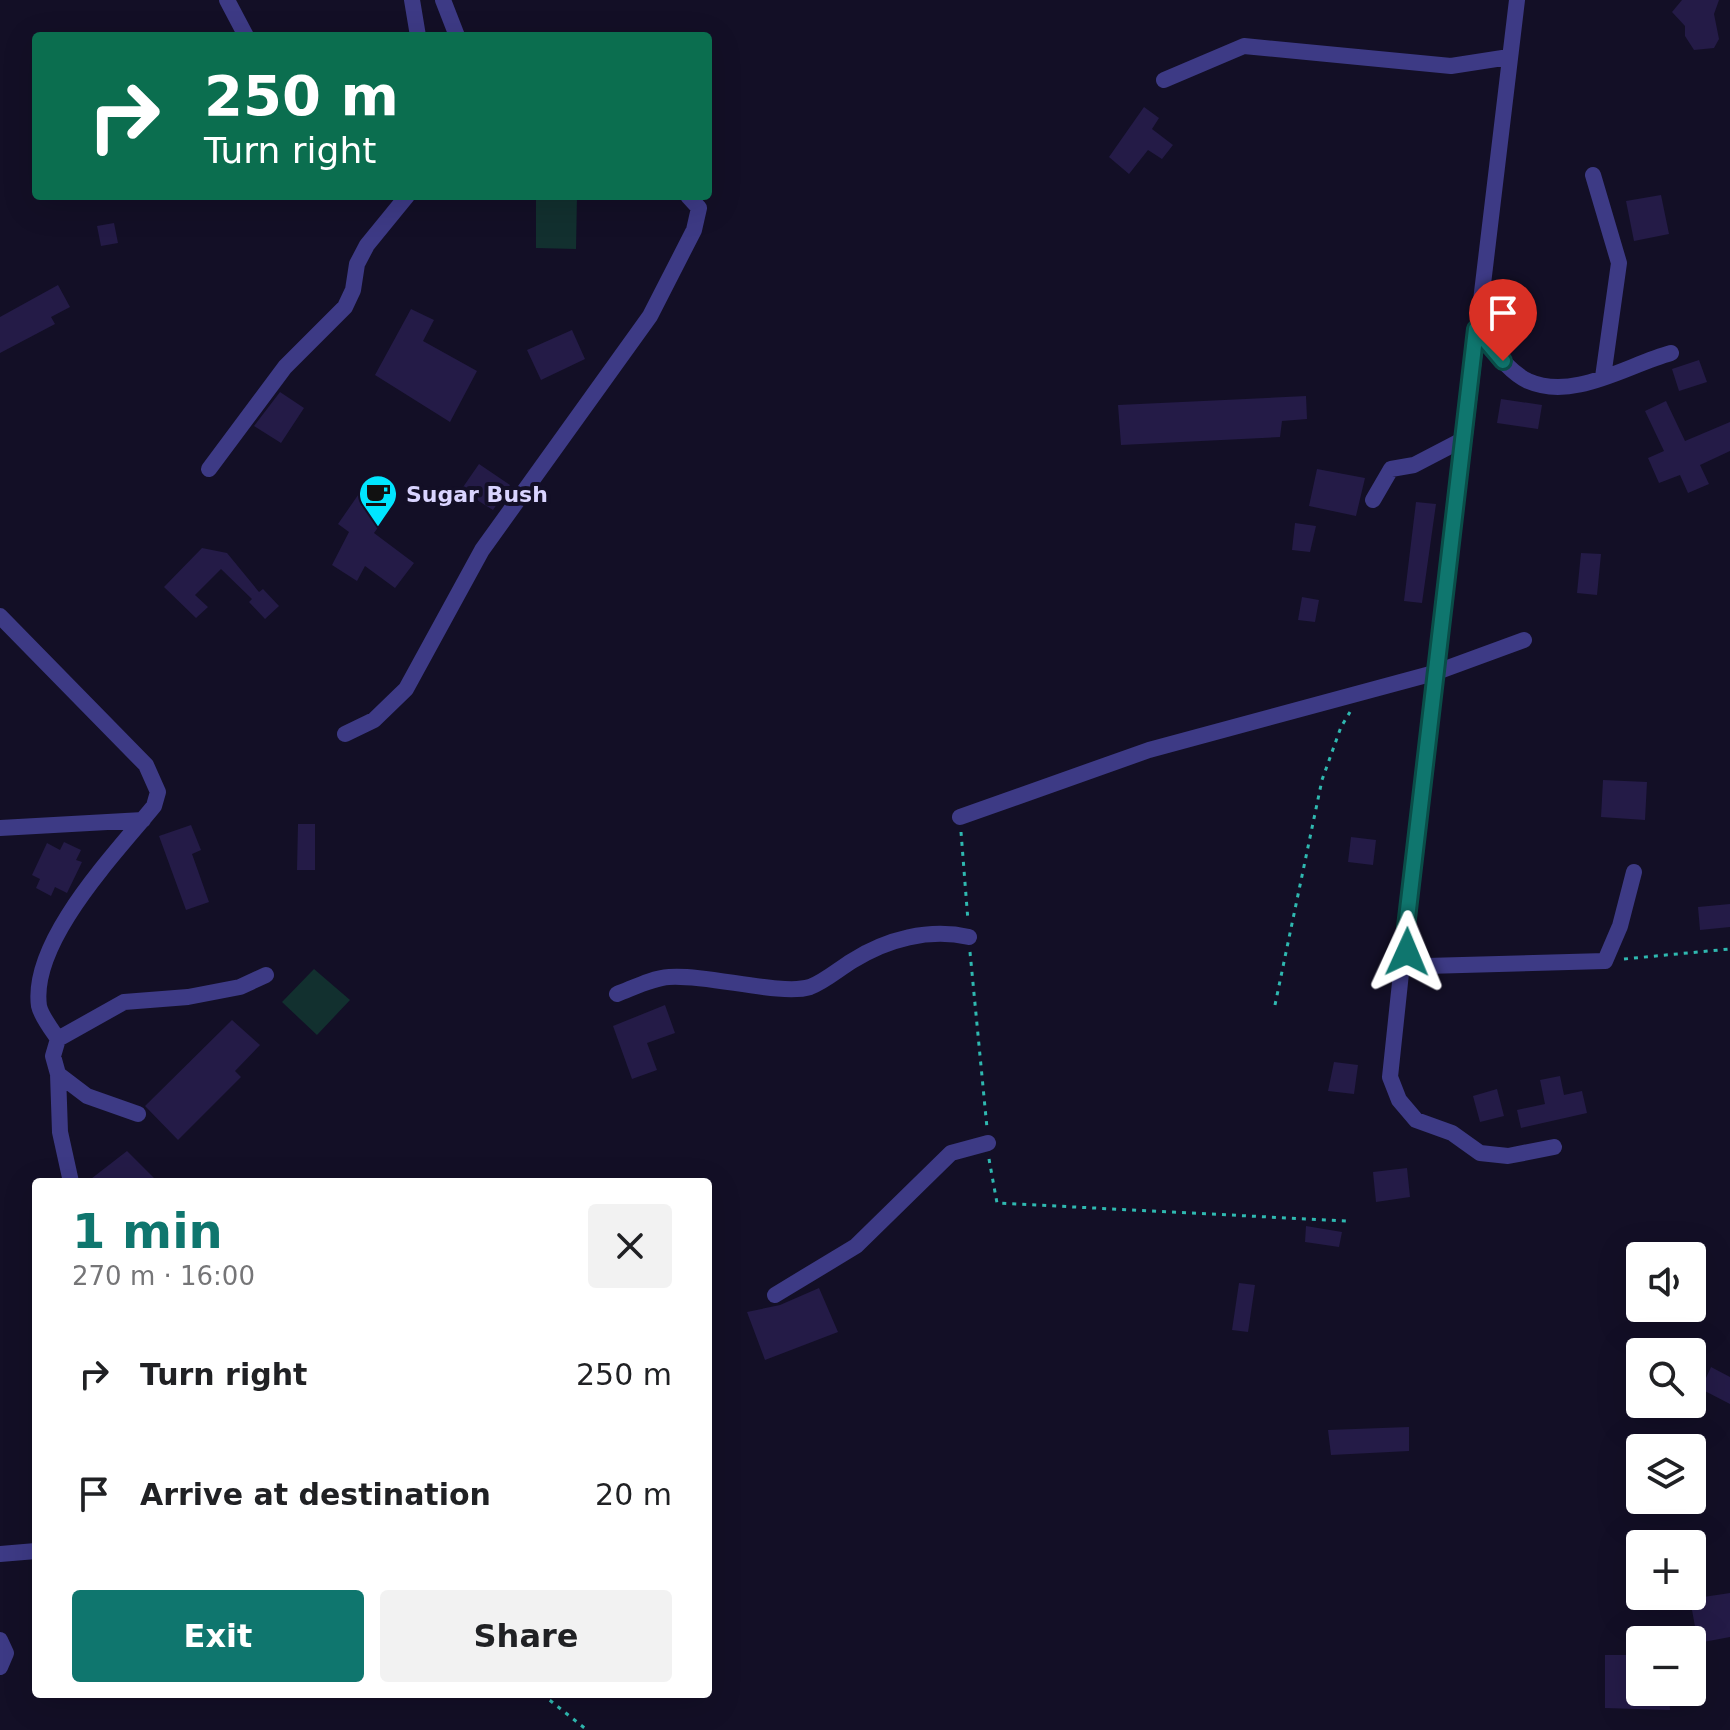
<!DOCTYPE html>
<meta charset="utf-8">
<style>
body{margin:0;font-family:"DejaVu Sans",sans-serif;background:#f2f2f2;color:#202124;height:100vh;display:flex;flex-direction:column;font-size:30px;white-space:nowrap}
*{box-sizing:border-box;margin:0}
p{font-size:26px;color:#757577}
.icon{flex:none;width:44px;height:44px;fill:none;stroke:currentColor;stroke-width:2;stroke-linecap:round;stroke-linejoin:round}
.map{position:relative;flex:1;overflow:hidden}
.details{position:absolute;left:32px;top:1178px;width:680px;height:520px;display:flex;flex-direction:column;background:#fff;border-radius:8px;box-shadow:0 8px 32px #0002}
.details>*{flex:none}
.banner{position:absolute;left:32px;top:32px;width:680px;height:168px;border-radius:8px;box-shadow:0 8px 32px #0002;background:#0b6e4f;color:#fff;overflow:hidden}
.fabs{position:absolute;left:1626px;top:1242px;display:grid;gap:16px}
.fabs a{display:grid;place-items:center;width:80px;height:80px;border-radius:8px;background:#fff;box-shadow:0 8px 32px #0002;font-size:40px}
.pin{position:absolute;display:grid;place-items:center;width:68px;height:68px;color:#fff;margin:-82px -34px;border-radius:50% 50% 50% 0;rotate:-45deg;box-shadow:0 0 8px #0007}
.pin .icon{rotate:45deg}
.me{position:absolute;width:88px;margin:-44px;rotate:1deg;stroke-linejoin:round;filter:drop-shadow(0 0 6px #0008)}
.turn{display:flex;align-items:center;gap:28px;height:168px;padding:0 40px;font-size:36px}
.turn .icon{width:104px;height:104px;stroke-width:2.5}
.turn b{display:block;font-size:56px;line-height:68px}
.round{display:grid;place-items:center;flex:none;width:84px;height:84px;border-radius:8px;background:#f2f2f2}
.head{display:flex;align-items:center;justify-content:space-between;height:136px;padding:0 40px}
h1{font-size:48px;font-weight:700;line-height:60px;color:#0f766e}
.button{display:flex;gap:16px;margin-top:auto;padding:16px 40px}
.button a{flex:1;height:92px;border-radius:8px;background:#0f766e;color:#fff;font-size:32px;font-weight:700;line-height:92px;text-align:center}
.button a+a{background:#f2f2f2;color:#202124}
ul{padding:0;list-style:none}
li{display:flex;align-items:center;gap:24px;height:120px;padding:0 40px}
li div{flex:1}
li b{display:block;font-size:30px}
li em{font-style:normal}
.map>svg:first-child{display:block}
.green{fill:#12302f}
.building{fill:#241b47}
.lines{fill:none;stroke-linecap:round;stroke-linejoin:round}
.path{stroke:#2fb8b0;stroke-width:3;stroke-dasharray:4 6;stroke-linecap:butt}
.minor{stroke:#3d3a85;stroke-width:16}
.route-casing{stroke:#0a4d48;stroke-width:20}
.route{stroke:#0f766e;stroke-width:14}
.labels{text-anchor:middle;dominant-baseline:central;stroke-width:8;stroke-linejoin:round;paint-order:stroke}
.poi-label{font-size:22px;font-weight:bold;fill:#d9d4ff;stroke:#130f26;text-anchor:start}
</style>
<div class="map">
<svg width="1730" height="1730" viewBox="0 0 1730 1730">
<rect width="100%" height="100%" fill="#130f26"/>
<path class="green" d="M536,196H577L576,249L536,248Z
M314,969L350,1000L317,1035L282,1002Z"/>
<path class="building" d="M1682,0H1719L1714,14L1719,39L1714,48L1694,50L1685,36V26L1672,12Z
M1144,107L1159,118L1152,129L1173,145L1162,159L1148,150L1129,174L1109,157Z
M1661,195L1669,234L1634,241L1626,201Z
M114,223L118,243L101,246L97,226Z
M58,285L70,307L51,317L55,324L0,353V317Z
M411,309L434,320L423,341L477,371L450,422L375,375Z
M572,330L585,359L541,380L527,350Z
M1699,360L1707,382L1679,391L1672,369Z
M280,392L304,408L281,443L254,426Z
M1306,396L1307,419L1282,421L1280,437L1121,445L1118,405Z
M1501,399L1542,405L1538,429L1497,423Z
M1666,401L1685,441L1730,422V451L1700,465L1709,484L1688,493L1680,475L1659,483L1648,458L1664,451L1645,411Z
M479,464L510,485L493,510L461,490Z
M1317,469L1365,478L1356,516L1309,506Z
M365,485L395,504L374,533L414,563L395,588L365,566L357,581L332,565L349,532L338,524Z
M1416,502L1436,504L1422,603L1404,601Z
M1295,523L1316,526L1310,552L1292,550Z
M202,548L227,553L259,592L263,589L279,606L265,619L249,602L252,599L221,569L195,595L208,607L196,618L164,587Z
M1581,553L1601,554L1597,595L1577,593Z
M1302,597L1319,600L1315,622L1298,620Z
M1603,780L1647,782L1645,820L1601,817Z
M298,824H315V870H297Z
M191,825L201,850L192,854L209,902L186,910L159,836Z
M1351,837L1376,840L1373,865L1348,862Z
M64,842L81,850L76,860L82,862L67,893L55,887L51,896L36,888L40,879L32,875L47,843L60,850Z
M1730,904V927L1700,930L1698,907Z
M665,1005L675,1033L647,1043L657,1070L632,1079L613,1026Z
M232,1020L260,1045L235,1071L241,1077L178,1140L145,1106Z
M1334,1062L1358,1065L1354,1094L1328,1091Z
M1560,1076L1564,1095L1582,1091L1587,1113L1521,1128L1517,1110L1545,1104L1540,1080Z
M1497,1089L1504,1116L1480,1122L1473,1096Z
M127,1151L158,1182H87Z
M1407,1168L1410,1197L1376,1202L1373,1172Z
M1306,1226L1342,1232L1339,1247L1305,1242Z
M1239,1283L1255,1285L1248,1332L1232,1330Z
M819,1288L838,1332L765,1360L747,1312L780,1305Z
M1711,1367L1730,1377V1404L1701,1389Z
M1409,1427V1451L1331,1455L1328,1430Z
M1730,1593V1637L1698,1643L1690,1599Z
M1605,1655H1632L1634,1680H1640V1692H1669L1670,1710L1605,1708Z"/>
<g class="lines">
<path class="path" d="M961,832L968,921
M970,952L987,1128
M1624,959L1730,949
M1275,1005L1322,780L1341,727L1350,712
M989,1159L997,1203L1346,1221
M542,1694L587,1730"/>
<path class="minor" d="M227,0L246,36
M412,0L418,36
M443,0L457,36
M1517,0L1406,927C1404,947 1406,959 1426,966L1605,961L1620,926L1634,872
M1164,80L1244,46L1451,66L1509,57
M1593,175L1619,263L1603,377
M1476,329C1491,346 1507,371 1528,381C1574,401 1627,365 1671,353
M209,469L285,367L345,307L353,290L357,264L367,245L407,196
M1373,500L1391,469L1414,465L1462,440
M0,616L146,765L158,792L154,806C116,853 30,941 39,1006C41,1016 52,1030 58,1039L53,1056L58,1074L60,1132L71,1182
M345,734L374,720L406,689L482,550L650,316L694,230L699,208L688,196
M960,817L1149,750L1434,673L1524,640
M0,828L143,820
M1404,945L1390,1077L1399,1100L1416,1120L1452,1133L1480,1153L1508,1156L1554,1147
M617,994C633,988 652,978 669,977C707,974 781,996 810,987C824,982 839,969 852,961C887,939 929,928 969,937
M58,1039L124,1002L188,997L240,987L266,975
M58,1074L87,1096L138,1114
M775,1295L856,1246L951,1153L988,1143
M0,1554L36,1551
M0,1640L6,1653L0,1667"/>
</g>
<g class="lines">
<defs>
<path id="route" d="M1407,952L1406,927L1476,329L1503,361"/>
</defs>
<use href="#route" class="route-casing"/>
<use href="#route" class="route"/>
</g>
<defs>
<symbol id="cafe-pin" viewBox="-11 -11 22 30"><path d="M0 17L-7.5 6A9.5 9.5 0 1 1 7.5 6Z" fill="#00e5ff" stroke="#130f26"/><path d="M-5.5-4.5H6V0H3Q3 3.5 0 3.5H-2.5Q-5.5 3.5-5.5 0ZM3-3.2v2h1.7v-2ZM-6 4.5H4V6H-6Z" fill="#111"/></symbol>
</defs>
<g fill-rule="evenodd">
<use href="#cafe-pin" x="356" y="472" width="44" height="60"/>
</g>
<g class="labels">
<g class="poi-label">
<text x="406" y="494">Sugar Bush</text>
</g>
</g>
</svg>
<div class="fabs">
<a><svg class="icon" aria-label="sound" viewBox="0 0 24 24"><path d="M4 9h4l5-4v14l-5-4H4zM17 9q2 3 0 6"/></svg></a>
<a><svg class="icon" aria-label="search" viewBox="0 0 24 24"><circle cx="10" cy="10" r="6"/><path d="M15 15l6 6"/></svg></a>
<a><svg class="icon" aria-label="layers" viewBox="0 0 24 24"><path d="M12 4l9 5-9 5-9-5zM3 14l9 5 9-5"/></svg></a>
<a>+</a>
<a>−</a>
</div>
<div class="pin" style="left:1503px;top:361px;background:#d93025"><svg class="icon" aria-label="arrive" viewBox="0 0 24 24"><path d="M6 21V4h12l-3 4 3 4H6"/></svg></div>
<svg class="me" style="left:1407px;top:952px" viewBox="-20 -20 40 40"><path d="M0-17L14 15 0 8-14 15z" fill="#0f766e" stroke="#fff" stroke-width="4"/></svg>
<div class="banner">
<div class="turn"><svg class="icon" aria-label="right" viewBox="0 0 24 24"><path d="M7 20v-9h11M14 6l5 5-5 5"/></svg><div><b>250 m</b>Turn right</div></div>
</div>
<section class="details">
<div class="head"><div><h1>1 min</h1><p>270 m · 16:00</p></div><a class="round"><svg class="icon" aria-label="close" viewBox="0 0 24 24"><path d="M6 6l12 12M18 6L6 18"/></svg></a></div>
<ul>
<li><svg class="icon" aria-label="right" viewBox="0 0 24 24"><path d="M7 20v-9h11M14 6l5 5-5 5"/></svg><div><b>Turn right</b></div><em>250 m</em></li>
<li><svg class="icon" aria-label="arrive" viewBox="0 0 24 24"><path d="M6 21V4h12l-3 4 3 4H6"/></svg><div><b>Arrive at destination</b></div><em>20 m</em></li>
</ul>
<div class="button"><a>Exit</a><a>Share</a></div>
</section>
</div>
